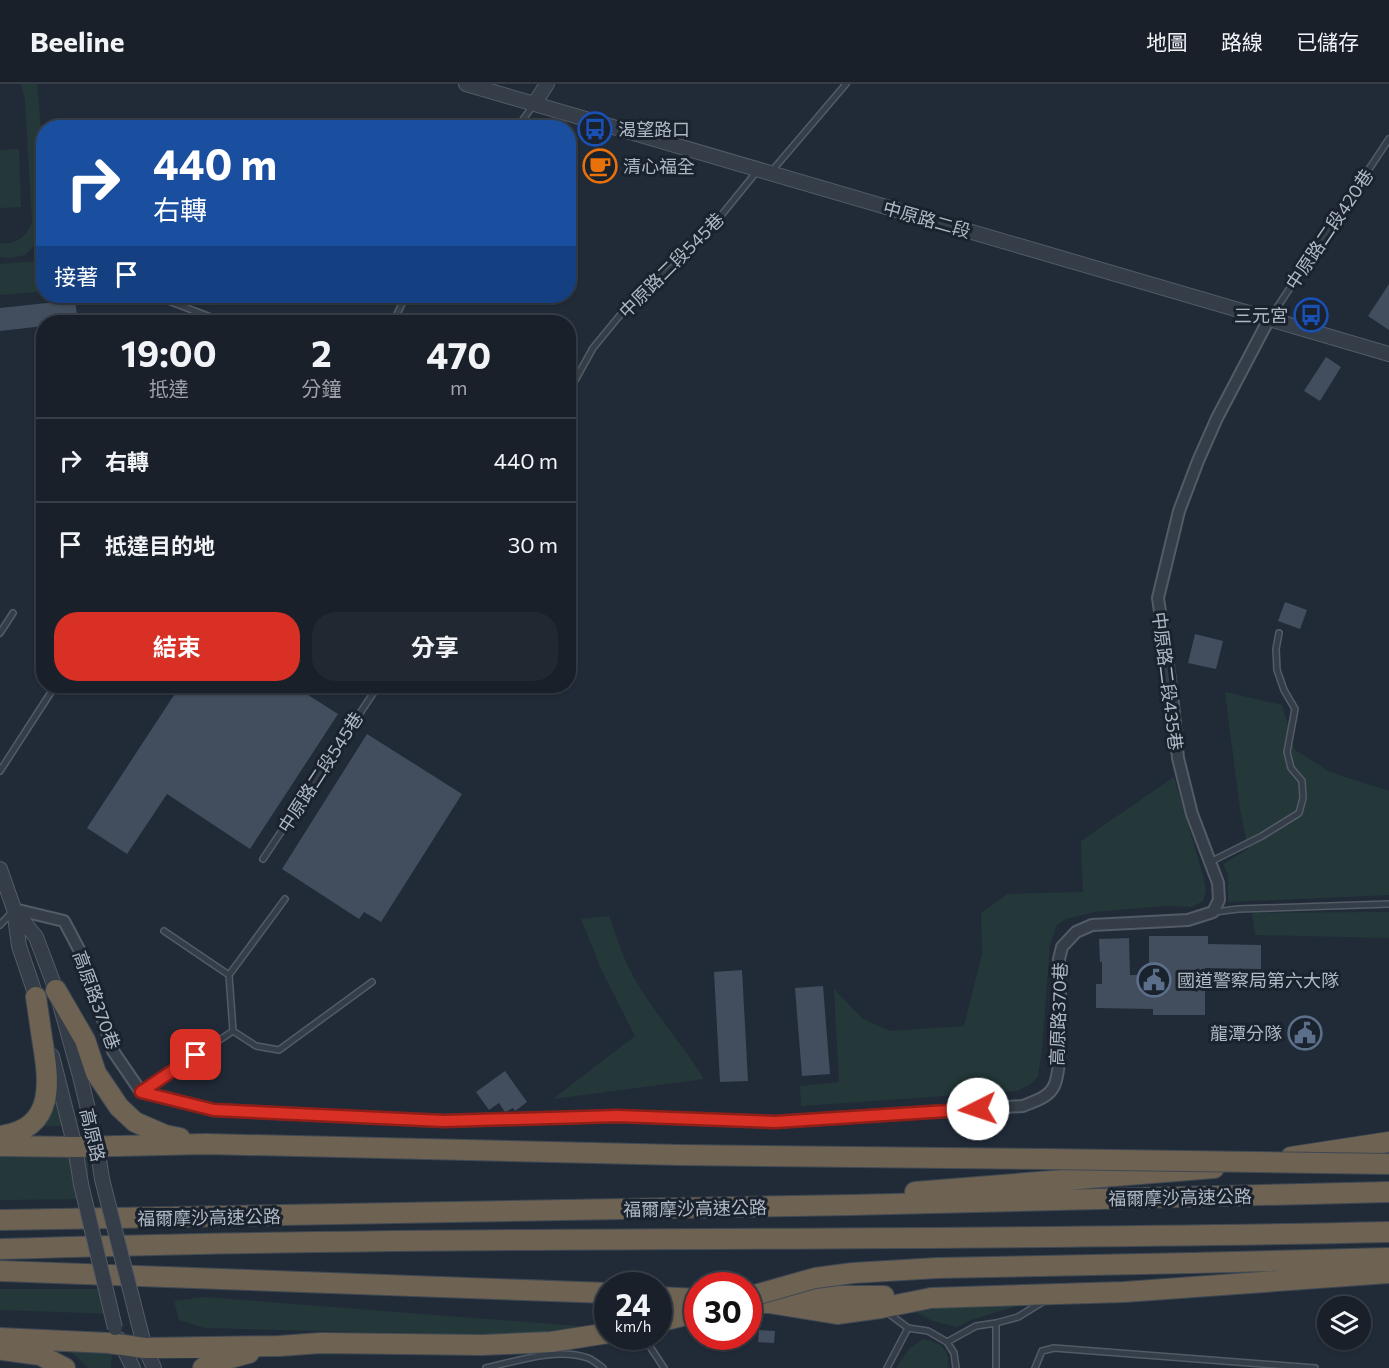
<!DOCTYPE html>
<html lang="zh-TW">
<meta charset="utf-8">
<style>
body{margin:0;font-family:Commissioner,"Noto Sans TC",sans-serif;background:#222832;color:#f1f3f6;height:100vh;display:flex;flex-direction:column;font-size:22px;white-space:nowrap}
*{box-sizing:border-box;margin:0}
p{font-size:20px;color:#9fa3a8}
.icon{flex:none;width:33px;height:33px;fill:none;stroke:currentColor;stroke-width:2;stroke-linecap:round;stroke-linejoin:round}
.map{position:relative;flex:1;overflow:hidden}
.side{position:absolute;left:36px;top:231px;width:540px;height:378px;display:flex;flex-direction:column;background:#19202a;border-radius:24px;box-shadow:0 2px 4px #0004,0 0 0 2px #373e47}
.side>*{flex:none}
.top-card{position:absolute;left:36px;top:36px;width:540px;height:183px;border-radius:24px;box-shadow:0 2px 4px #0004,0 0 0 2px #373e47;background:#1a4fa0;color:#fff;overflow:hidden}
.controls{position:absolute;left:1317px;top:1212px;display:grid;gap:12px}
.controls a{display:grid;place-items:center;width:54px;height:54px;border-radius:50%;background:#19202a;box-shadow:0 2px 4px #0004,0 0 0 2px #373e47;font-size:30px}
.speed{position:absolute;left:594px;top:1188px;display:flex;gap:12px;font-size:30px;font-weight:700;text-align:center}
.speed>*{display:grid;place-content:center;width:78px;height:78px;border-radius:50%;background:#19202a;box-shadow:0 2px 4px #0004,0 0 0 2px #373e47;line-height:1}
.speed small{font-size:15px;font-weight:400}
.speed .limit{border:9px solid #d22;background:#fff;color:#111}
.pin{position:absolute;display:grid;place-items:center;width:51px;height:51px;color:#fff;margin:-26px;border-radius:12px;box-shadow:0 3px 9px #0006}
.me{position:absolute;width:66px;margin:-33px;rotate:266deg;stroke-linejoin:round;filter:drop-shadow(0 0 4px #0008)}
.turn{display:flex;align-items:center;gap:21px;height:126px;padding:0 18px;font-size:27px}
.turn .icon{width:78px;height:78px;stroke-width:2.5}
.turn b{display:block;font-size:42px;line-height:51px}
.then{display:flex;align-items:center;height:57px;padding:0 18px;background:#0003;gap:12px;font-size:22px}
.eta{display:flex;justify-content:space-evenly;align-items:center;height:102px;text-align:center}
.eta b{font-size:36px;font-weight:700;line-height:42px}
.button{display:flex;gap:12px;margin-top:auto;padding:12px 18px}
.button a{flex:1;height:69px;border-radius:24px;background:#d93025;color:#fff;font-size:24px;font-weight:700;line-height:69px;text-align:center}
.button a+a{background:#222832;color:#f1f3f6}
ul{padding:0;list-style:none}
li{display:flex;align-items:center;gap:18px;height:84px;padding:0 18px;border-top:2px solid #373e47}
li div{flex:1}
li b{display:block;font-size:22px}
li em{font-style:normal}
header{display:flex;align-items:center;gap:36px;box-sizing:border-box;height:84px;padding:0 30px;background:#19202a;border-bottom:2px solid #373e47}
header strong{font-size:28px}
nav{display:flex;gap:33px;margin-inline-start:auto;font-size:21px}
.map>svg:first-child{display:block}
.green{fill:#24383a}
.building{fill:#424e5d}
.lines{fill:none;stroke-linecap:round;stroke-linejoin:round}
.service-casing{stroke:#525b66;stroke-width:8}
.minor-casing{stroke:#525b66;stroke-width:14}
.tertiary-casing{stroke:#525b66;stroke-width:16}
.motorway-casing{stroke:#3f4853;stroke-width:22}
.service{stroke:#353d48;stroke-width:5}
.minor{stroke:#353d48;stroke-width:10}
.tertiary{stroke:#353d48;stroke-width:14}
.motorway{stroke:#6e6352;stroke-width:20}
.tertiary-bridge-casing{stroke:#525b66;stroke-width:16;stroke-linecap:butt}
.motorway-bridge-casing{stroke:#3f4853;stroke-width:22;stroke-linecap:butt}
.tertiary-bridge{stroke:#353d48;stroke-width:14}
.motorway-bridge{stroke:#6e6352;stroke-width:20}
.route-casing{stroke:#8d1f18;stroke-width:15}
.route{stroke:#d93025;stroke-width:10}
.labels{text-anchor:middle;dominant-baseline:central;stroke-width:6;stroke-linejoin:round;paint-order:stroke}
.poi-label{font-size:18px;fill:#afb8c5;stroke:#1a222d;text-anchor:start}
.street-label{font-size:18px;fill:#afb8c5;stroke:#1a222d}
</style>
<header>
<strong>Beeline</strong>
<nav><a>地圖</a><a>路線</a><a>已儲存</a></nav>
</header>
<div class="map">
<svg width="1389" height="1284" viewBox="0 0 1389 1284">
<rect width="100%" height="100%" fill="#212b38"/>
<path class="green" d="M21,0H37L43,70V144L36,160L25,171L9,174L0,173V159C16,161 27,153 32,138L25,15Z
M19,65L21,123L0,124V66Z
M37,177L38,208L0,211V180Z
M1225,608L1282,621L1295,666L1330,688L1389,707V811L1228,818V790L1223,780L1248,765L1240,725Z
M1174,693L1204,795L1206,807L1203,817L1192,823L1167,822L1094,828L1066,835L1057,841L1050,860L1042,966L1038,992L1031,1000L1017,1007L801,1022L800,1002L839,998L834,905L863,935L890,947L964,942L982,870L981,829L1008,810L1083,808L1081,757Z
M1389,828V854L1255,851L1252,829Z
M609,832C615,848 620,865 627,880C646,921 681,957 704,995L553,1015L635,952L602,887L581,835Z
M56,1020L62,1042H38L49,1033Z
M0,1069L88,1075V1115L0,1116Z
M0,1205H108L119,1230L0,1226Z
M204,1213L591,1243L612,1262L565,1253L205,1244L179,1236L174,1217Z
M981,1218L1023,1220L971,1236L957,1243L933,1237L915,1228Z
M923,1255C941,1258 950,1265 948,1284H896L909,1265Z
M65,1266L112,1268L111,1284H88L74,1270Z"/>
<path class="building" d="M1389,200V246L1368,232Z
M75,216L77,231L73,238H44V242L0,247V224Z
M1326,273L1341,283L1320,317L1304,307Z
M1285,518L1307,526L1300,545L1278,537Z
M1195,550L1223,557L1216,585L1188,579Z
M180,602H294L338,630L250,765L167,710L127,770L87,744Z
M367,650L462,710L381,838L364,828L359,835L282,785Z
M1149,852H1208V860L1261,861V885L1205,884V931H1153V925L1096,924V900H1102V878H1100L1099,855L1129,854L1130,891H1149Z
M742,886L748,997L720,998L714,888Z
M823,902L830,990L802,992L795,904Z
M505,987L527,1018L515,1027L513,1024L505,1028L499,1019L489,1026L476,1008Z
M759,1246L775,1247L774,1259L758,1258Z"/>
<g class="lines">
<defs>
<path id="service" d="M517,44L534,20
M771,88L846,0
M155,212L224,238
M1270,234L1389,55
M393,238L406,212
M568,309L593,264L630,219L681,176L715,139L758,86
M0,549L13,529
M0,687L55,602
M263,775L378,602
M1210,778L1262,752L1299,729L1303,714L1302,697L1291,684L1287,668L1295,625L1284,606L1277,586L1276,565L1279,549
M1215,828L1238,825L1389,820
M0,841L13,827
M164,847L229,891
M233,947L229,891L285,815
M143,1007L233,947L256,962L279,966L372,898
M888,1229L908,1244L928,1247L947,1258L954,1269L956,1284
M996,1239V1284
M643,1252L664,1284
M947,1258L976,1242L996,1239L1018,1233L1044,1217
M486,1284C517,1277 557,1263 588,1274C593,1276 598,1280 603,1284
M887,1284L908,1244
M1035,1284L1042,1267L1054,1264L1315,1284"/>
<path id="minor" d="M14,825L64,837L83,873L113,967L141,1008L214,1026L444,1037L618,1032L775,1038L1023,1022C1035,1017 1048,1014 1054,1002C1064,982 1059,901 1059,875L1062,863L1076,848L1092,841L1188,836L1213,828L1219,816L1218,799L1192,730L1178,674L1172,609L1158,514L1179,427L1198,377L1217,334L1269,235"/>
<path id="tertiary" d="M466,0L1389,270
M534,20L547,0
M0,785L14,825L19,862L39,921
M15,827L36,853L56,906L80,992L97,1062L102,1095
M52,972L75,1063L81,1100
M139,1241L145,1264L154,1284
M119,1255L133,1284"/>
<path id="motorway" d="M56,906L85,956L96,989L119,1023L135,1038L165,1051L180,1054
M0,1052C57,1044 49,997 42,954C40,940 38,927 36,913
M0,1062L75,1063L206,1060L680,1071L1045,1075
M1291,1073L1389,1058
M915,1108L1214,1084
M0,1136L851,1121L1389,1108
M0,1165C463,1150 926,1159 1389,1148
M1192,1179L1389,1174
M0,1187L608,1209
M787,1212H884
M658,1213L698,1215
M748,1219H769L837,1230L881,1224L931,1214L1124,1208L1389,1189
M658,1238L698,1228
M0,1254L109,1259L145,1264L279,1262L321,1259L482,1261L551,1258L608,1249
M3,1266L40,1271L65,1284
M203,1284L212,1279L249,1269"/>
</defs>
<use href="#service" class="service-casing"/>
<use href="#minor" class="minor-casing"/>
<use href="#tertiary" class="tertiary-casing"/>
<use href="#motorway" class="motorway-casing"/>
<use href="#service" class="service"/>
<use href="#minor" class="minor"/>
<use href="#tertiary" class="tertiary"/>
<use href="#motorway" class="motorway"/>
<defs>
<path id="tertiary-bridge" d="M102,1095L139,1241
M81,1100L115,1244"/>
<path id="motorway-bridge" d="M1045,1075L1389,1080
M748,1213L815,1194L853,1189L937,1184L1192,1179"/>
</defs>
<use href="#tertiary-bridge" class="tertiary-bridge-casing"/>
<use href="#motorway-bridge" class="motorway-bridge-casing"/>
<use href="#tertiary-bridge" class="tertiary-bridge"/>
<use href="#motorway-bridge" class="motorway-bridge"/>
</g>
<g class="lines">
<defs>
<path id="route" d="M196,971L141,1008L214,1026L444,1037L618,1032L775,1038L978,1025"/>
</defs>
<use href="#route" class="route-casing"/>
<use href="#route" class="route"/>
</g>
<defs>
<symbol id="bus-ring" viewBox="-11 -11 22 22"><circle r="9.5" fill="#1a222d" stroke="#1a4fb4" stroke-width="1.5"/><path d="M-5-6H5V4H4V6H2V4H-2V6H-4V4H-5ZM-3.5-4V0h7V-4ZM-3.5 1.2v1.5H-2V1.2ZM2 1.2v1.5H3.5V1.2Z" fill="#1a4fb4"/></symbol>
<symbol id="cafe-ring" viewBox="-11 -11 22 22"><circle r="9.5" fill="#1a222d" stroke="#e8710a" stroke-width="1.5"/><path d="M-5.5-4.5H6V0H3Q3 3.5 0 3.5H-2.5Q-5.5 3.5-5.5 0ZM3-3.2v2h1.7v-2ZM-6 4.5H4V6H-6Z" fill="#e8710a"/></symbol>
<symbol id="civic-ring" viewBox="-11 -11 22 22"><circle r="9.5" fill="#1a222d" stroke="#5c6f8a" stroke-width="1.5"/><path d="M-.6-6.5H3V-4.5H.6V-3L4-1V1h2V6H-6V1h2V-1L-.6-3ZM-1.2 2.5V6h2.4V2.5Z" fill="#5c6f8a"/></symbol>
</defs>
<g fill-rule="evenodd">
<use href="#bus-ring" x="576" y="26" width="38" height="38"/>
<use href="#cafe-ring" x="581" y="63" width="38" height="38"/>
<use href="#bus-ring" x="1292" y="212" width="38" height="38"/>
<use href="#civic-ring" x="1135" y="877" width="38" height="38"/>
<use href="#civic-ring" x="1286" y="930" width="38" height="38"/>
</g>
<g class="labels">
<g class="poi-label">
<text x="618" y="45">渴望路口</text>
<text x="623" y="82">清心福全</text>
<text x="1288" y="231" text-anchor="end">三元宮</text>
<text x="1177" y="896">國道警察局第六大隊</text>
<text x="1282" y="949" text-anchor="end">龍潭分隊</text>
</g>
<g class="street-label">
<text transform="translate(927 135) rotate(16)">中原路二段</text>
<text transform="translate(1329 145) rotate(-56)">中原路二段420巷</text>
<text transform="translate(671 181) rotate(-45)">中原路二段545巷</text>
<text transform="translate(1168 597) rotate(83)">中原路二段435巷</text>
<text transform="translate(320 688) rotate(-57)">中原路二段545巷</text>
<text transform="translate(97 916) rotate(70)">高原路370巷</text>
<text transform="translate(1058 930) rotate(-88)">高原路370巷</text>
<text transform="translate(93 1051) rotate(77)">高原路</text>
<text transform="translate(1180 1113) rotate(-1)">福爾摩沙高速公路</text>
<text transform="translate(695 1124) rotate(-1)">福爾摩沙高速公路</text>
<text transform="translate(209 1133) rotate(-1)">福爾摩沙高速公路</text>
</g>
</g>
</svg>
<div class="controls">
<a><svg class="icon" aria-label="layers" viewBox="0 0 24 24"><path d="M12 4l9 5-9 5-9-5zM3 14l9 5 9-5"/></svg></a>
</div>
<div class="speed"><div>24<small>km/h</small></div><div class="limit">30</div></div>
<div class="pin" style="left:196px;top:971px;background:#d93025"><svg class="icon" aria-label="arrive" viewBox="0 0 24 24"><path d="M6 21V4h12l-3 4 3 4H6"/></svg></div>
<svg class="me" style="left:978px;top:1025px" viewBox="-20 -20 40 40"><circle r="19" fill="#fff"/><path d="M0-13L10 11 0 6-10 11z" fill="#d93025"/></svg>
<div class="top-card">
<div class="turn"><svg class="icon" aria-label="right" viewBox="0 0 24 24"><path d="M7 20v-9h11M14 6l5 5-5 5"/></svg><div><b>440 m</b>右轉</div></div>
<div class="then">接著<svg class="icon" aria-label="arrive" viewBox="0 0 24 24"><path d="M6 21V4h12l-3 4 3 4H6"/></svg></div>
</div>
<section class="side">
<div class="eta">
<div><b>19:00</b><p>抵達</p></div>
<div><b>2</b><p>分鐘</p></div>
<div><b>470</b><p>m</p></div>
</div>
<ul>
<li><svg class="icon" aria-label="right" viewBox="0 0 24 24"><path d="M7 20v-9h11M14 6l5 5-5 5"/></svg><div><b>右轉</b></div><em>440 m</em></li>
<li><svg class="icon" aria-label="arrive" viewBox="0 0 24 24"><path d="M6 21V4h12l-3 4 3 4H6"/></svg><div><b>抵達目的地</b></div><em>30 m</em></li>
</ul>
<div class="button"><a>結束</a><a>分享</a></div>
</section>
</div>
